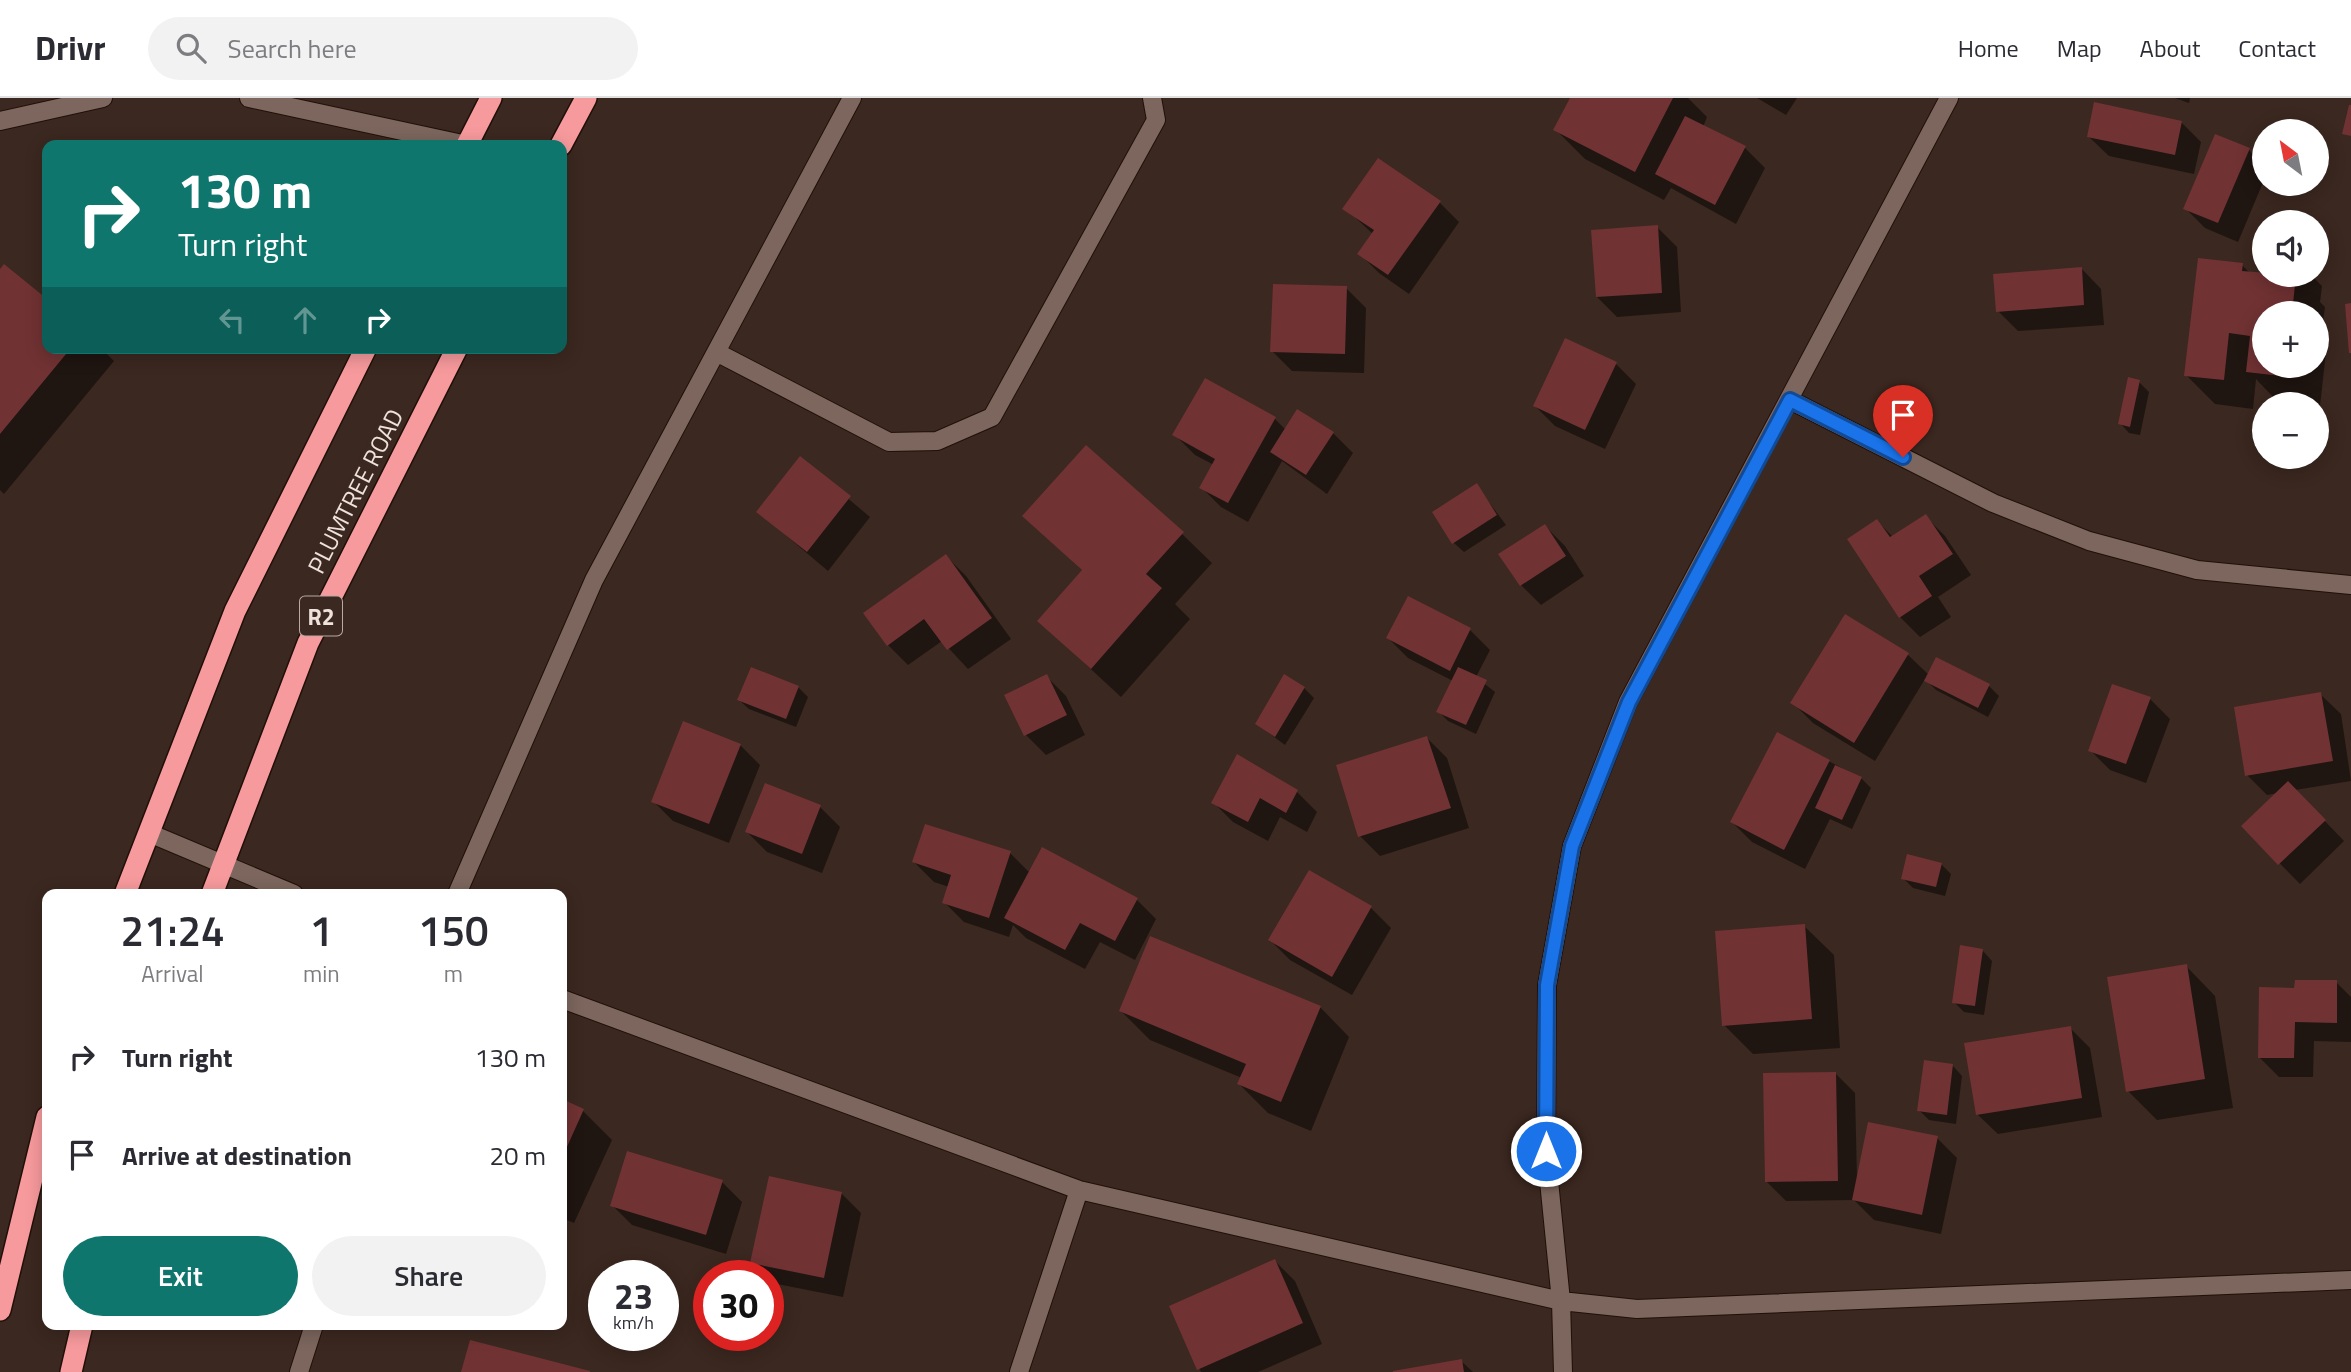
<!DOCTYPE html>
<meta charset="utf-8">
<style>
body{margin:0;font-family:"Titillium Web",sans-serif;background:#f2f2f3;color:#2b2b33;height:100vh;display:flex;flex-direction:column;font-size:26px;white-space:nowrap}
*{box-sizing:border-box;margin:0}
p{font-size:23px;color:#7c7c81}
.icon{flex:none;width:38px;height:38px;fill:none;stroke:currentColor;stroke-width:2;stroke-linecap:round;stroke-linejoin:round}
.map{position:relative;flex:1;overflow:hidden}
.details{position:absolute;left:42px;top:791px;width:525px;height:441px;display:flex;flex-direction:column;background:#fff;border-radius:14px;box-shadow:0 4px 18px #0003}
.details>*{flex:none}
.guide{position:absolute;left:42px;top:42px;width:525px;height:214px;border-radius:14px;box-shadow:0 4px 18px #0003;background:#0f766e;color:#fff;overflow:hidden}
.needle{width:46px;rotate:328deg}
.tools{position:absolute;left:2252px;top:21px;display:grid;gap:14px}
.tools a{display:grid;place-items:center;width:77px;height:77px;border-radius:50%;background:#fff;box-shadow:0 4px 18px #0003;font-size:35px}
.speed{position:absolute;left:588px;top:1162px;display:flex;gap:14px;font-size:35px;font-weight:700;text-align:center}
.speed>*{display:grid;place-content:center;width:91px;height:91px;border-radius:50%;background:#fff;box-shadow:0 4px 18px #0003;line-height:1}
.speed small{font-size:18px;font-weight:400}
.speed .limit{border:10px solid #d22;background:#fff;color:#111}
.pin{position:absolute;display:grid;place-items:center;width:60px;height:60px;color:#fff;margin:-72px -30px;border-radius:50% 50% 50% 0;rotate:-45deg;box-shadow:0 0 7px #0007}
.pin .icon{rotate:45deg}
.me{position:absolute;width:77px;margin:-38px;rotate:0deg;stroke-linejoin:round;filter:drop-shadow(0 0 5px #0008)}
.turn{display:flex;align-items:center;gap:24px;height:147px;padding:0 21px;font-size:32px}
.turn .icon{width:91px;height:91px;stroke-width:2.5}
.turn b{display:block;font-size:49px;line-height:60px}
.lanes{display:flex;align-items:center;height:66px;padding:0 21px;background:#0003;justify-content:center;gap:35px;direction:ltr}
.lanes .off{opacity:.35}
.eta{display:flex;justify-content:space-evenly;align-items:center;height:119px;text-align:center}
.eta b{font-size:42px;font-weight:600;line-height:49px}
.primary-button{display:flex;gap:14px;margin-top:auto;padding:14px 21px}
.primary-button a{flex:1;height:80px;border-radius:42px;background:#0f766e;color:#fff;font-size:28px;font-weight:600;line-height:80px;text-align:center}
.primary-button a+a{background:#f2f2f3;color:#2b2b33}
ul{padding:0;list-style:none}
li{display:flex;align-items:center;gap:21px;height:98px;padding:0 21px}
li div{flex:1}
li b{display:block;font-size:26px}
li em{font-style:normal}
header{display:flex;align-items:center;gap:42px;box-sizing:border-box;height:98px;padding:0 35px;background:#fff;border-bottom:2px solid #e1e1e2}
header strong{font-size:33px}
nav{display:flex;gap:38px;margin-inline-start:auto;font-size:24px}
.search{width:490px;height:63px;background:#f2f2f3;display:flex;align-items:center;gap:18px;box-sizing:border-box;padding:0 24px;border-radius:38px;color:#7c7c81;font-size:26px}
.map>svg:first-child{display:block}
.shadow{fill:#0007;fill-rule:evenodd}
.building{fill:#713233}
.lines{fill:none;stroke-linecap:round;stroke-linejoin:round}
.lane-casing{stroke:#211009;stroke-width:20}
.street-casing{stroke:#211009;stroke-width:20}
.highway-casing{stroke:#211009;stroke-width:24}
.lane{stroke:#7c665d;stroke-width:18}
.street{stroke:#7c665d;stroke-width:18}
.highway{stroke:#f79a9d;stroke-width:21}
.route-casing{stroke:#114b97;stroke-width:18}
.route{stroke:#1a73e8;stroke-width:12}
.labels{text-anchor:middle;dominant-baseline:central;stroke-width:7;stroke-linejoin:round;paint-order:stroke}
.shield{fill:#3b2820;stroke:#b9aaa4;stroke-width:2}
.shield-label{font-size:23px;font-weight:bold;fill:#efe2dd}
.street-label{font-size:24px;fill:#efe2dd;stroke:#3b2820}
</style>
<header>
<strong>Drivr</strong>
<div class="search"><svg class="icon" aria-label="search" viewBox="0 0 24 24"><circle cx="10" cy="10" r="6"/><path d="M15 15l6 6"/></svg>Search here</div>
<nav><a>Home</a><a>Map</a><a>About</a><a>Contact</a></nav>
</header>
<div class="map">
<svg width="2351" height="1274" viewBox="0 0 2351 1274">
<rect width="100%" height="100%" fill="#3b2820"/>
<path class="shadow" d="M1572,0H1688L1707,19L1703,29L1745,50L1765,70L1736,126L1671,90L1664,102L1585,61L1556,32Z
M1757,0H1797L1786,17Z
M2175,0H2190L2189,5Z
M2181,24L2201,44L2194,76L2109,58L2088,38Z
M2249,52L2264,67V82L2238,144L2205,130L2185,110Z
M1439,104L1459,124L1409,196L1379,175L1359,155L1373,136L1345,110Z
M1657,129L1677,149L1681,214L1617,219L1597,199Z
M2242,167L2251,176L2311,177L2322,188L2320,204L2325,209L2320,247L2326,254L2320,308L2277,303L2256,281L2253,311L2215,306L2186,277ZM2264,215H2317V268H2264Z
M5,168L47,203V250H101L114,263L4,396L0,392V174Z
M2081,170L2101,191L2104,227L2018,233L1998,213Z
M1346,190L1366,210L1364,275L1292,273L1272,253Z
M1566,242L1616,266L1636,286L1605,351L1555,328L1535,308Z
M2139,284L2149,294L2140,337L2129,335L2120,325Z
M1275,321L1286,332L1333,335L1353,355L1327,396L1282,363L1248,424L1221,409L1201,389L1214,367L1195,357L1175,337Z
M801,361L870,419L828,473L758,414Z
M1476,387L1506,427L1464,454L1454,445Z
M1025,418L1182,436L1212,465L1175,506L1190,521L1121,599L1039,523L1083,473Z
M1925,418L1945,438L1971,477L1938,499L1951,519L1920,539L1900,519L1877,423L1893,439Z
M1545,428L1565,448L1584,478L1541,507L1521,487Z
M946,458L966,478L1011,541L968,571L942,543L908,567L888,547Z
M1846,518L1908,557L1929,577L1937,561L1989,588L1999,598L1988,619L1936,592L1925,581L1875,663L1813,625L1793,605Z
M1470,532L1490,552L1476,579L1495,594L1476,636L1448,623L1438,613L1453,583L1408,560L1388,540Z
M1046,578L1066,598L1085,637L1046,657L1026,637L1006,598Z
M798,589L808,599L796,629L749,611L739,602Z
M1304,590L1314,600L1285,647L1257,626Z
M2320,596L2341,616L2351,683L2295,692L2344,743L2300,786L2243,728L2278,695L2267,697L2247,677Z
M2150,601L2170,621L2146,685L2110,672L2090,652Z
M1777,636L1861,680L1871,690L1852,731L1830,721L1805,771L1752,744L1732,724Z
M1427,640L1447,660L1469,730L1380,758L1360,738Z
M740,647L760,667L729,745L673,723L653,703Z
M1237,658L1297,694L1317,714L1307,734L1280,719L1268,743L1233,724L1213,704Z
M766,687L820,709L840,729L822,775L767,754L747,734Z
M1010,755L1030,775L1136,801L1156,821L1135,862L1100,844L1085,871L1026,840L1013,827L1009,839L964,824L944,804L949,789L934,784L914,764Z
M1941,766L1951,776L1945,798L1913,790L1903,780Z
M1309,774L1371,810L1391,830L1352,897L1290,862L1270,842Z
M1804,828L1834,857L1840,950L1753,956L1724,927Z
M1983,853L1992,863L1984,917L1964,914L1954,904Z
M2186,868L2215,898L2233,1010L2157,1022L2128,993Z
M2336,884L2351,899V944L2314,943L2313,979H2279L2259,959L2296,892Z
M1320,909L1349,939L1311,1033L1268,1015L1239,986L1242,980L1150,942L1121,913Z
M2070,930L2090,950L2102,1019L1998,1036L1977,1016Z
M1953,968L1962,978L1956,1026L1929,1022L1919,1012Z
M1835,975L1855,995L1857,1080L1937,1040L1957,1060L1941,1136L1874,1122L1854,1102L1786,1103L1766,1083Z
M562,1003L583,1013L612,1042L574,1125L562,1120Z
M722,1084L742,1104L726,1156L632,1127L612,1107Z
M841,1095L861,1115L843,1199L772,1185L752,1165Z
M1275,1163L1295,1183L1322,1246L1258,1274H1201L1171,1209Z
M1461,1263L1473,1274H1395Z"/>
<path class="building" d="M1570,0H1673L1635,74L1553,32Z
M2094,4L2182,23L2175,57L2087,39Z
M2349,7H2351V38L2342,36Z
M1685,18L1746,48L1715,107L1655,76Z
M2215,36L2250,50L2218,125L2183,111Z
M1378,60L1441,103L1388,177L1357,156L1374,132L1342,111Z
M1658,127L1662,195L1596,199L1591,132Z
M2198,160L2243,165L2242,173L2296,177L2292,215H2264V268H2292L2291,279L2246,274L2250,238L2229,235L2224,282L2184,278Z
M4,166L47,201V250H71L0,336V171Z
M2082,169L2084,207L1996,214L1993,176Z
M1273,186L1347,188L1345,256L1270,254Z
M2351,205V255H2349L2345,206Z
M1565,240L1617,264L1585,332L1533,308Z
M2128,279L2140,282L2130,329L2118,326Z
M1205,280L1276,319L1228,405L1199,390L1215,361L1172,337Z
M1297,311L1334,334L1306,377L1270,354Z
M1086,347L1184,434L1146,476L1162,490L1091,571L1037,523L1082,472L1022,418Z
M800,358L851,398L807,454L756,414Z
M1477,385L1497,417L1452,446L1432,414Z
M1926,416L1953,456L1919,478L1932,498L1899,520L1847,441L1877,421L1890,439Z
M1545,426L1566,458L1520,488L1498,456Z
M946,456L992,520L947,552L924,521L887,548L863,515Z
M1408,498L1471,530L1450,573L1386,540Z
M1845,516L1909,555L1854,645L1790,605Z
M1936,559L1990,586L1978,610L1924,583Z
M751,569L799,588L786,621L737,602Z
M1458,569L1487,582L1466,627L1436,614Z
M1047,576L1067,617L1024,638L1004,597Z
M1284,576L1305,589L1275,639L1255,626Z
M2112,586L2151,599L2126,666L2088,653Z
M2321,594L2333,663L2245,678L2234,609Z
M683,623L741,646L709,726L651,704Z
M1777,634L1830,662L1784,752L1730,724Z
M1427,638L1451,710L1358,739L1336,667Z
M1237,656L1298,692L1286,715L1260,700L1248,724L1211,705Z
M1835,667L1862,679L1842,722L1815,710Z
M2288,683L2326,722L2278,767L2241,728Z
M765,685L821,707L802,756L745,734Z
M925,726L1011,753L989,820L942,805L951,777L912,764Z
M1042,749L1138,800L1115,843L1080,825L1065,852L1004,820Z
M1907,756L1942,765L1936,789L1901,781Z
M1309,772L1372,808L1332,879L1268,842Z
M1805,826L1812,921L1722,928L1715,833Z
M1150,838L1321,908L1281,1004L1237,986L1246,966L1119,913Z
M1960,847L1983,851L1975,908L1952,905Z
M2187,866L2205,981L2126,994L2107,879Z
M2295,882H2337V925L2295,924L2294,960H2258L2259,889L2294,890Z
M2071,928L2082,1000L1976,1017L1964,945Z
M1924,962L1953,966L1947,1017L1917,1013Z
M1836,974L1838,1083L1765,1084L1763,975Z
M562,1001L584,1011L562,1060Z
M1868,1024L1938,1038L1922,1117L1852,1102Z
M627,1053L723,1082L706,1137L610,1108Z
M769,1078L842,1094L824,1180L750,1165Z
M1275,1161L1303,1225L1197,1272L1169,1208Z
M470,1242L590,1273V1274H461Z
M1462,1261L1464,1274H1393V1273Z"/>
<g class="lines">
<defs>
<path id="lane" d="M249,0L467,47
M0,23L103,0"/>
<path id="street" d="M716,254L889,344L937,343L992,319L1156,22L1152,0
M1790,302L1993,405L2089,443L2197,472L2351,487
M149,735L294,796
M457,796L594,482L852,0
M562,901L1079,1092L1561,1203L1637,1211L2351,1182
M299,1274L314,1227
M1019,1274L1079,1092
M1563,1274L1561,1203L1546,1053L1547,887L1572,748L1628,604L1949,0"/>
<path id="highway" d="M467,47L491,0
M561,47L586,0
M125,796L235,513L366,250
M212,796L308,545L457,250
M0,1212L47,1019
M71,1274L82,1227"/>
</defs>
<use href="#lane" class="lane-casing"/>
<use href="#street" class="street-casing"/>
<use href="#highway" class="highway-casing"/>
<use href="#lane" class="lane"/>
<use href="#street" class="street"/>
<use href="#highway" class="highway"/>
</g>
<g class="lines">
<defs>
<path id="route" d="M1546,1053L1547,887L1572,748L1629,604L1790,302L1903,359"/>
</defs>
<use href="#route" class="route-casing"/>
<use href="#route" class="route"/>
</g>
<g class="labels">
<rect class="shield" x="300" y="498.5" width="42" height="39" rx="5"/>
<g class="shield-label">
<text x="321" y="518">R2</text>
</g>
<g class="street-label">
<text transform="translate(355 393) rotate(-63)">PLUMTREE ROAD</text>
</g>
</g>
</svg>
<div class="tools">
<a><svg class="needle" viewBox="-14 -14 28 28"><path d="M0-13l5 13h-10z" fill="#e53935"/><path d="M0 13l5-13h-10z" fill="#7c7c81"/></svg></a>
<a><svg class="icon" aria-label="sound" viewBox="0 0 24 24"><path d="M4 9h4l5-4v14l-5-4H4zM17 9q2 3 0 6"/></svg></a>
<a>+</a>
<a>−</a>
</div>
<div class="speed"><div>23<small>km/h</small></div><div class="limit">30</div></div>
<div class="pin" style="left:1903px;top:359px;background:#d93025"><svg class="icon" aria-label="arrive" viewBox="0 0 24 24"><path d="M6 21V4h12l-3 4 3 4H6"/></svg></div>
<svg class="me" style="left:1546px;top:1053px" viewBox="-20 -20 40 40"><circle r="17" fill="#1a73e8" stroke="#fff" stroke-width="3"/><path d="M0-11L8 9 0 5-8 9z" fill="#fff"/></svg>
<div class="guide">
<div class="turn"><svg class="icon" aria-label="right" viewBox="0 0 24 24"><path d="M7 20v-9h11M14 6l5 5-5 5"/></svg><div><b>130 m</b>Turn right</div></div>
<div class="lanes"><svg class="icon off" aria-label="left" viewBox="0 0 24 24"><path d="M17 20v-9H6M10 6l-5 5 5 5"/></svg><svg class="icon off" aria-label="ahead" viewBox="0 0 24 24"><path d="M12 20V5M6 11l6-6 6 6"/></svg><svg class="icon" aria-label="right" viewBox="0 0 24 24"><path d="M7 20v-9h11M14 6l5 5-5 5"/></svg></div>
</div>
<section class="details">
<div class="eta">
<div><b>21:24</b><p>Arrival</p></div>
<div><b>1</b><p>min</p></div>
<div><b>150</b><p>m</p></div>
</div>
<ul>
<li><svg class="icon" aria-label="right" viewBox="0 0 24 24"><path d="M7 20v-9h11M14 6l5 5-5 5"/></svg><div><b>Turn right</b></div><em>130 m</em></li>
<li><svg class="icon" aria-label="arrive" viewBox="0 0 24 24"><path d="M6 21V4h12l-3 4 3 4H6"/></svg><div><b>Arrive at destination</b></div><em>20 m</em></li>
</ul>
<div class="primary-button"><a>Exit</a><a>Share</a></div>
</section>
</div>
